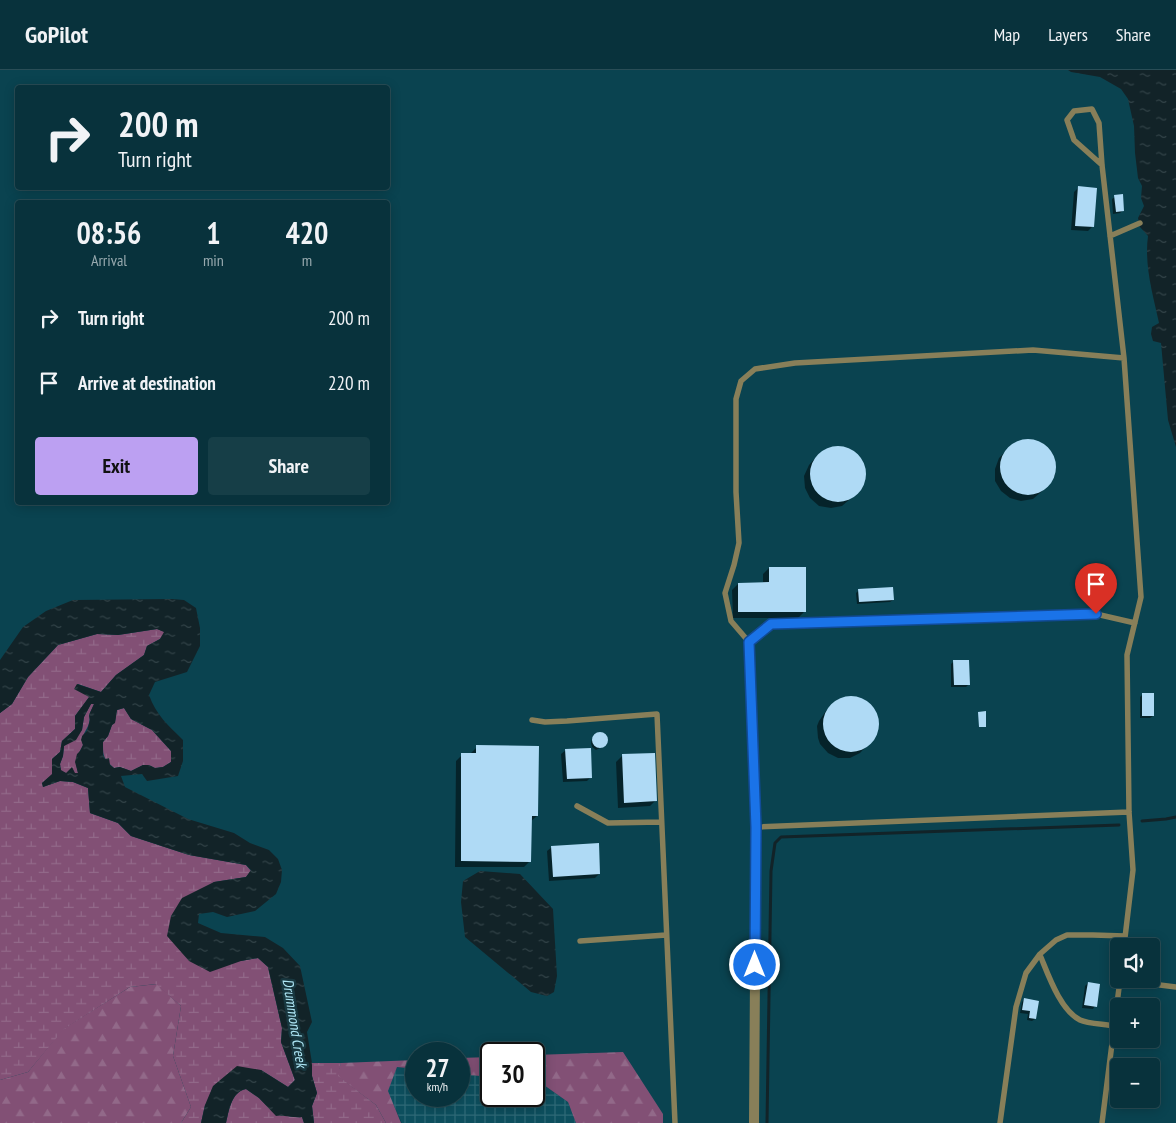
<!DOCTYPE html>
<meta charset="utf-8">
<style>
body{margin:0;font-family:"PT Sans Narrow",sans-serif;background:#163e47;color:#f1f3f6;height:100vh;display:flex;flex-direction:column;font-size:19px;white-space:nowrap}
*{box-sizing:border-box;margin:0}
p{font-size:16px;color:#98aaaf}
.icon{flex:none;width:28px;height:28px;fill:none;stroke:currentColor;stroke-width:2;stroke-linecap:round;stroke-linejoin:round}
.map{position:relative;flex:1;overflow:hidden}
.sheet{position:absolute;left:15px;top:130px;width:375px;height:305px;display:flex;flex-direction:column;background:#08323c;border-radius:5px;box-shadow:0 2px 12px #0003,0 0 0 1px #294d56}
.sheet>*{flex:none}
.hud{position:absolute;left:15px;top:15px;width:375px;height:105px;border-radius:5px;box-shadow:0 2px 12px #0003,0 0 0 1px #294d56;background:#08323c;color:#f1f3f6;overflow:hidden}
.controls{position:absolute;left:1110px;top:868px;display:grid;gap:10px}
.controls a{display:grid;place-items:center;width:50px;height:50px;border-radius:5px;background:#08323c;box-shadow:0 2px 12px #0003,0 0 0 1px #294d56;font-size:25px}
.speed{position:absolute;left:405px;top:972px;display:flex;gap:10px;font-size:25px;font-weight:700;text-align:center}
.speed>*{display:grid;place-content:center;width:65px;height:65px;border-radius:50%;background:#08323c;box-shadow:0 2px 12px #0003,0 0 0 1px #294d56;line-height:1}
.speed small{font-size:12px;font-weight:400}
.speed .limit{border:2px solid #111;border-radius:8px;background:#fff;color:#111}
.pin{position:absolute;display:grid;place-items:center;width:42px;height:42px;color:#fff;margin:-51px -21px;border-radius:50% 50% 50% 0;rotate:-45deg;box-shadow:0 0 5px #0007}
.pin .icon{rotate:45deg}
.me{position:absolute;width:55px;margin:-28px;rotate:0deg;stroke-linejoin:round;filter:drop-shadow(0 0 4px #0008)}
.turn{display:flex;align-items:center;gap:18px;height:105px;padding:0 20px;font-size:22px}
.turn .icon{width:65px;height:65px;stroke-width:2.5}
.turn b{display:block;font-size:35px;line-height:42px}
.eta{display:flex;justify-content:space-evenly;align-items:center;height:85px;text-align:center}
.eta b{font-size:30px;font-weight:700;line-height:35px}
.button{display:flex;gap:10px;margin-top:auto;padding:10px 20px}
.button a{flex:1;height:58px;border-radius:5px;background:#bca0f2;color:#111;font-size:20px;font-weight:700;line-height:58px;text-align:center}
.button a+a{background:#163e47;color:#f1f3f6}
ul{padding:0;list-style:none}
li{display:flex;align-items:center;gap:15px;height:65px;padding:0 20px}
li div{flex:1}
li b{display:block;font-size:19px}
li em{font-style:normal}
header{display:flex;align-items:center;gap:30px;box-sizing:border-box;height:70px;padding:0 25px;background:#08323c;border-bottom:1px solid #294d56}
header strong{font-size:24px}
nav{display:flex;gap:28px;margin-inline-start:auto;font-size:18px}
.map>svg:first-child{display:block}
.industrial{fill:url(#industrial-grid)}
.forest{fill:url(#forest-firs)}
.wetland{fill:url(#wetland-marsh)}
.water{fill:url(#water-ripples);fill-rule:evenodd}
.shadow{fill:#0007}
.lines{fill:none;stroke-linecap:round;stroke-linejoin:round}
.stream{stroke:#122328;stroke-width:3}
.building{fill:#afdaf5}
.lane{stroke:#887f59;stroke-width:5.5}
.street{stroke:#887f59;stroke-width:10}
.route-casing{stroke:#114b97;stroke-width:12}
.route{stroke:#1a73e8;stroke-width:9}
.labels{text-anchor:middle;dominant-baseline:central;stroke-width:5;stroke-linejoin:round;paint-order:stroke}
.water-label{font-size:15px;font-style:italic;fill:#ade5f4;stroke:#18373f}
</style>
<header>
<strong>GoPilot</strong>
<nav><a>Map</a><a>Layers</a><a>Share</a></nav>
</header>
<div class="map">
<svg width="1176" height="1053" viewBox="0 0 1176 1053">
<defs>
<pattern id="industrial-grid" width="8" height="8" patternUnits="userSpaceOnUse" patternTransform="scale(1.25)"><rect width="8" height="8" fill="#0d4f5e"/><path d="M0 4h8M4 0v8" fill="none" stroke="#2e6876"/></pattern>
<pattern id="forest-firs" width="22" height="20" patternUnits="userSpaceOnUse" patternTransform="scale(1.25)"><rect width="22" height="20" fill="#825075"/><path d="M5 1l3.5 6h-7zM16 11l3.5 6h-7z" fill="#926989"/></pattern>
<pattern id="wetland-marsh" width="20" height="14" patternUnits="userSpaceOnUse" patternTransform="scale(1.25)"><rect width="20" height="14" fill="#825075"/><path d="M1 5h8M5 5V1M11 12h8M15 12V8" fill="none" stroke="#926989"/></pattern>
<pattern id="water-ripples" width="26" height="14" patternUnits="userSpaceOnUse" patternTransform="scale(1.25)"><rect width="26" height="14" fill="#122328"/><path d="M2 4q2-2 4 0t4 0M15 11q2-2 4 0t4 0" fill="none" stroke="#324348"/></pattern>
</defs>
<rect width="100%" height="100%" fill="#0a4350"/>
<path class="industrial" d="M397,997L416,999V1026H459V1004L491,1007V1026H534V1012L541,1013L568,1032L576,1053H402L387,1021Z"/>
<path class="forest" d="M157,914L181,936L173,986L191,1037L181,1053H0V1010L28,1002L63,959L130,917Z
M623,982L663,1044V1053H576L568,1032L541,1013L534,1012V985Z
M491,987V1007L459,1004V988Z
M416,990V999L397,997L388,1021L401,1053H386L376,1035L337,1006L341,993Z"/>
<path class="wetland" d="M157,559L165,562L160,569L147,576L144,585L116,605L101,622L78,614L75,618L90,626L75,646V659L62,671L60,682L52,689V705L42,713L43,717L60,711L73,712L88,718L90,743L118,753L131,766L189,785L246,795L251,801L246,807L214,812L171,846L241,891L258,888L268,897L282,958L281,972L295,1010L288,1017L261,1000L205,1035L201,1053H181L191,1037L173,986L181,936L156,914L130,917L64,959L28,1002L0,1010V643L12,634L28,607L58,575L97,564L118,565Z
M91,634H94L89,645C92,659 79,663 83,675C77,688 74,687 78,703H66L61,701L60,694L63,686L64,676L82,660L84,647Z
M124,638L131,649L152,660L171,681V692L163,697L155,698L149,695H143L131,701L120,697L114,698C103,688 103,686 103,672L108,666L112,655L115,652L117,640Z
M312,993H341L338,1006L376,1035L386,1053H314L312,1036L317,1023L312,1006Z
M246,1019L259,1028L276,1045C285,1045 293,1048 302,1047L304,1053H226C229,1041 231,1022 246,1019Z"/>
<path class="water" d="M1068,0H1176V377L1168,350L1161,273L1153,271L1151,264L1152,257L1159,253C1153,225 1144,195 1148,166L1140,157L1138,148L1144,136L1141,128L1142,116L1138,108L1135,83L1134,56L1128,29L1121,19L1100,7L1071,2Z
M172,529L184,530L196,538L200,558V576L187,602L155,612L149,625C156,645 168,655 183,670V691L178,706L147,711L142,704L121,706L125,717L188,749L234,763L250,773L269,780L278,789L282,800L281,812L276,824L255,841L227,847L213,842L199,844L198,853L221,863L265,867L283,878L300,896L312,952L307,962L312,993V1006L317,1023L312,1036L314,1053H304L302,1047C293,1048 285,1045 276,1046L259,1028L246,1019C231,1022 229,1041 226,1053H201L205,1035L213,1016L237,996L261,1000L288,1017L295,1010L281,972L282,958L268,897L258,888L241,891L210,902L189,891L167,866L171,846L182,828L214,812L246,807L251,800L246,795L189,785L131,766L118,753L90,743L88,718L73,712L60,711L43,717L42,713L52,704V689L60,682L62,671L75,659V646L89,627L74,619L77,614L101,622L116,605L144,585L147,576L160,569L164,562L157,559L118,565L97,564L58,575L28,607L12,634L0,643V590L23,557L46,541L73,530ZM91,634H94L89,645L90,650L87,661L82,666L81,670L83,675L80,681L77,684L75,692L78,703H75L72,697L66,703L61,700L60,694L63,686L64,676L76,670L82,660L84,647ZM124,638L131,649L152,660L171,681V692L163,697L155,698L149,695H143L131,701L120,697L114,698L110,695L109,688L105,689L103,685V672L108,666L112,655L115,653L117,640Z
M480,801L520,804L553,839L557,906L554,922L547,926L531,922L465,867L461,832L463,811Z"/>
<path class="shadow" d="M1079,117L1092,157L1088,161L1071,160L1074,122Z
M1115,127L1123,140L1120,143L1113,144L1112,129Z
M1032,370L1043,374L1051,382L1055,393V405L1049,415L1033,429L1021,431L1010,428L1001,421L995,411V399L999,388L1010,377L1020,371Z
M841,377L847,379L857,385L863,395L865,406L864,412L858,422L842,436L831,438L819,436L810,428L805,418L804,406L809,395L819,384L830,378Z
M769,498L804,542L798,548H733L732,520L738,514H763V504Z
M859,520L893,530L890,532L857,534L856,523Z
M954,591L969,614L966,617H951V594Z
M1142,625L1153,646L1150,648H1140V627Z
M854,627L860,629L870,635L876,645L878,656L875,667L860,683L850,688H838L828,683L820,674L818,668L817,656L819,651L826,641L833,634L843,628Z
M599,664L605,665L607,671L602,677L596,680L592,677L591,673L592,669Z
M477,677L537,746L530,752V791L524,797H455L456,691L462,685H471V683Z
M566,680L591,707L587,711L563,712L561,684Z
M622,686L656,730L650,736L618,738L616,692Z
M552,777L599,804L595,808L549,811L547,781Z
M1088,913L1095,936L1093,939L1082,938L1085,916Z
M1024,930L1035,949L1032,951L1027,950L1028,944L1020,943L1022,932Z"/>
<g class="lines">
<path class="stream" d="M1142,751L1166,749L1176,747
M767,1053L771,801L775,773L781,767L1119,755"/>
</g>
<path class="building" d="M1078,116L1097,118L1094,157L1075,156Z
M1123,124L1124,141L1116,142L1114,125Z
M1000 397a28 28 0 1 1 56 0a28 28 0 1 1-56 0Z
M810 404a28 28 0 1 1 56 0a28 28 0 1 1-56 0Z
M769,497H806V542H738V513L769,512Z
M893,517L894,530L859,532L858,519Z
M953,590H969L970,615H954Z
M1142,623H1154V646H1142Z
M823 654a28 28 0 1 1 56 0a28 28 0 1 1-56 0Z
M986,641V657H979L978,642Z
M592 670a8 8 0 1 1 16 0a8 8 0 1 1-16 0Z
M476,675L539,676L538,746H532L531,792L461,791V683H476Z
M591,678L592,708L567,709L565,679Z
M655,683L657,731L624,733L622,684Z
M599,773L600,804L553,807L551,776Z
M1088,912L1100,914L1097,937L1084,935Z
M1024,928L1039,931L1036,949L1029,948L1030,941L1022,940Z"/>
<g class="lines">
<path class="lane" d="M1102,95L1074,70L1067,50L1074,41L1092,39L1099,53L1102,95L1124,288
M1110,166L1140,153
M532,650L545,652L567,651L657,644L675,1053
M577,736L608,753L661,752
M756,757L1129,742
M580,871L666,865
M1124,876L1133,800L1129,742L1127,585L1141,527L1124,288L1033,280L795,293L755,299L741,311L736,329V422L739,473L734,495L725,523L731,551L749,572L771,554L1096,544L1135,553
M1040,885C1048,904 1060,940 1080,950C1088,954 1105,954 1114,956
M1120,909V910L1176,917
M1000,1053L1016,937L1026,903L1040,884L1056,870L1067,865H1093L1125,866
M1102,1053L1120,910"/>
<path class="street" d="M749,572L756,757L754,1053"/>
</g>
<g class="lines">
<defs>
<path id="route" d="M755,895L756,757L749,572L771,554L1096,544"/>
</defs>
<use href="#route" class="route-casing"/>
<use href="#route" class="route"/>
</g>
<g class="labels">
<g class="water-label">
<text transform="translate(295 953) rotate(81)">Drummond Creek</text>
</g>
</g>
</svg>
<div class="controls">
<a><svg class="icon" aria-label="sound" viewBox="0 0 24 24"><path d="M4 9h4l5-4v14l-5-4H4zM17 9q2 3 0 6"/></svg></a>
<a>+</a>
<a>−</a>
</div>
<div class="speed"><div>27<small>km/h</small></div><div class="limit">30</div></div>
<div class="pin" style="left:1096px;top:544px;background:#d93025"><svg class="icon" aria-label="arrive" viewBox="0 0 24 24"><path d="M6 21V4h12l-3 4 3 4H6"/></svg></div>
<svg class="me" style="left:755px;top:895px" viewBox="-20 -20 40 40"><circle r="17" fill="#1a73e8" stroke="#fff" stroke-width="3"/><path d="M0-11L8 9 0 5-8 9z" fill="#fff"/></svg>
<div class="hud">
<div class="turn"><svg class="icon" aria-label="right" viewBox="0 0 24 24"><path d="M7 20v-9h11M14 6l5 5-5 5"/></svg><div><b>200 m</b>Turn right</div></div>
</div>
<section class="sheet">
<div class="eta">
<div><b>08:56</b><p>Arrival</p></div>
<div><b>1</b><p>min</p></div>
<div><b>420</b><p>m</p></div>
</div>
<ul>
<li><svg class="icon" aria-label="right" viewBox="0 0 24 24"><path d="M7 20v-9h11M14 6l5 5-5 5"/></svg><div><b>Turn right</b></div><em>200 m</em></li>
<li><svg class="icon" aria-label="arrive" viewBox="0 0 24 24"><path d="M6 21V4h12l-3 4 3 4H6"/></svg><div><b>Arrive at destination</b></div><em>220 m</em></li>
</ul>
<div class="button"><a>Exit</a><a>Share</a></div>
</section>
</div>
